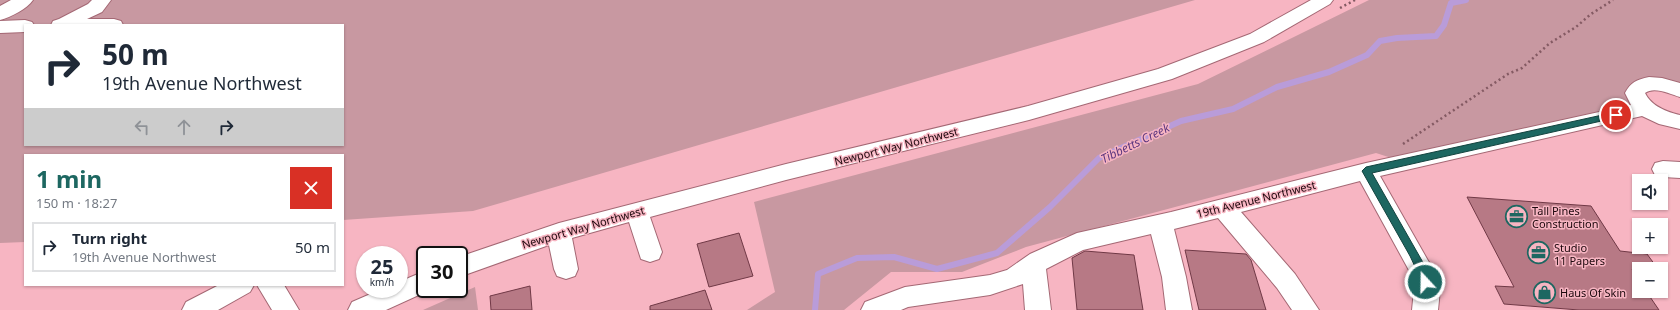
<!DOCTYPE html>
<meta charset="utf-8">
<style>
body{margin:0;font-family:"Noto Sans",sans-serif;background:#f6f6f7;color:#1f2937;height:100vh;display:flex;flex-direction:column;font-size:15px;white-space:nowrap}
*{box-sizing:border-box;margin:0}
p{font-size:13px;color:#747a83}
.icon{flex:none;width:22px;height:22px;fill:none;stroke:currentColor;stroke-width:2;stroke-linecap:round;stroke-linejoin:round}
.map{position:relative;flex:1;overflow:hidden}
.details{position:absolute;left:24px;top:154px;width:320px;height:132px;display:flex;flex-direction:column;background:#fff;border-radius:0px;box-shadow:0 1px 3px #0004}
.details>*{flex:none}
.guide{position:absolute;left:24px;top:24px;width:320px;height:122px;border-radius:0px;box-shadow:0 1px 3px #0004;background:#fff;color:#1f2937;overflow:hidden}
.fabs{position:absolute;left:1632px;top:174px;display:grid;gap:8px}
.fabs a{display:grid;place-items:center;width:36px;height:36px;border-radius:0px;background:#fff;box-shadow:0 1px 3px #0004;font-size:20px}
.speed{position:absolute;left:356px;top:246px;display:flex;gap:8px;font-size:20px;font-weight:700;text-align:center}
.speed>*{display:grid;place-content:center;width:52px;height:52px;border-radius:50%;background:#fff;box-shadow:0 1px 3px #0004;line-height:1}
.speed small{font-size:10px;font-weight:400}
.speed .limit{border:2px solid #111;border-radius:6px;background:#fff;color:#111}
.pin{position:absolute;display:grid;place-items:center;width:34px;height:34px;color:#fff;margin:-17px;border:2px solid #fff;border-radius:50%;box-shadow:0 1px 4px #0007}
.me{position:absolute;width:44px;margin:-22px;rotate:339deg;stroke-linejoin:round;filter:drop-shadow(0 0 3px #0008)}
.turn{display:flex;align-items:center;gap:14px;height:84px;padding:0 12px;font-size:18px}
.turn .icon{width:52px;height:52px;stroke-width:2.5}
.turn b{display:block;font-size:28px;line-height:34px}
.lanes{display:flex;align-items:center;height:38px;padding:0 12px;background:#0003;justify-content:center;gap:20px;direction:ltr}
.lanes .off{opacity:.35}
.round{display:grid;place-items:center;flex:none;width:42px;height:42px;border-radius:0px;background:#f6f6f7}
.head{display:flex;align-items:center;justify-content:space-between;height:68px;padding:0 12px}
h1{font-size:24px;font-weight:700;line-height:30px;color:#1d6761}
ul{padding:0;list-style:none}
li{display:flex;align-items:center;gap:12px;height:50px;margin:0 8px 6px;padding:0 4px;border:2px solid #e0e1e3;border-radius:0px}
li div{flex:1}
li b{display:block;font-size:15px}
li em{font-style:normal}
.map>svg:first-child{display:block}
.green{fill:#c898a1;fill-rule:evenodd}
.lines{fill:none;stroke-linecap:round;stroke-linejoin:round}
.stream{stroke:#b99cd9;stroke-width:6}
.building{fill:#b77985;stroke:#703946}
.minor-casing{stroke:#a46874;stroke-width:2}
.path{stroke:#845a63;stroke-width:2.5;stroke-dasharray:2 3;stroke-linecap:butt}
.minor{fill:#fff;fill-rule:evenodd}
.route{fill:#1d6761;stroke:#13433f}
.labels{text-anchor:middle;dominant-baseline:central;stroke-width:3;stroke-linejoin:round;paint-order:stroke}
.street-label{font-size:11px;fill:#1c070c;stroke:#f7b5c2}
.poi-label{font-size:11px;fill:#1c070c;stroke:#f7b5c2;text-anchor:start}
.water-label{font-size:12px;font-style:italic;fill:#5d377f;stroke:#f7b5c2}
</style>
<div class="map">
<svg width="1680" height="310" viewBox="0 0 1680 310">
<rect width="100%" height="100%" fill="#f7b5c2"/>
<path class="green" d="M0,0H1195L473,211L343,220V155H25V242L0,243ZM25,25H343V145H25Z
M1369,0H1680V90L1645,84L1642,104L1404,162L1376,153L1026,247L962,272H891L844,310H747L775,292L754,202L1198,84Z
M475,287L478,310H423Z"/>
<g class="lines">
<path class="stream" d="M815,310L818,274L857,258L894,257L937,269L997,253L1050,207L1099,158L1181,121L1233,109L1277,87L1329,72L1367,55L1380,41L1397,38L1436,36L1444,25L1451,3L1466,0"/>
</g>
<path class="building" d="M1467,197L1591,206L1620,251L1647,254L1658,269H1632L1639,280V291H1646L1659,310H1579L1504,304L1495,286L1514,287Z
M739,233L753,276L709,287L697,244Z
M1185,250L1246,254L1251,260L1266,310H1199Z
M1085,251L1134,255L1143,310H1077L1072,258Z
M530,286L532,310H491L490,296Z
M705,290L712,310H650V306Z"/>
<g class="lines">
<defs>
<path id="minor" d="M11,0H33C27,9 11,17 0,20V6Z
M92,0H111L102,12L87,19H114L121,21L123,25H51L53,21L59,19L88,4Z
M1311,0H1333L1330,4L1264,42L1172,79L1029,120L786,180L650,217L662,252L659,259L650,262L641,259L629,222L572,238L578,269L575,276L566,279L557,276L554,269L549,245L459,277V257L559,223L786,164L1028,106L1158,69L1250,34Z
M25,20L32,22L34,25H25V32L0,33V21Z
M1649,77L1662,78L1680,83V97C1670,94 1654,86 1645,93C1651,106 1667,112 1680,115V129L1659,124L1642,116L1380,176L1435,273L1440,290L1438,310H1412L1414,290L1411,274L1360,181L1241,212L1295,274L1319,310H1292L1277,288L1218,218L1174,229L1186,277L1192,310H1166L1162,277L1151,234L1083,250L1046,269L1051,310H1025L1023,284L990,295L908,307L901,310H861L865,302L905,287L990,275L1007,270L1030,254L1077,233L1171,212L1366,163L1631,105L1625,93C1631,82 1636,80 1649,77Z
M1663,161L1680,162V178L1663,177L1655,175L1652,169L1655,163Z
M425,271V289H432L386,310H348L352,302L382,289H399V282Z
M219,285H254L250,292L218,310H182L186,302Z
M257,285H284L299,310H272Z"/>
</defs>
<use href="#minor" class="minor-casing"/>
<path class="path" d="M1340,8L1355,0
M1403,144L1508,74L1522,68L1550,43L1576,27L1591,14L1613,0"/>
<use href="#minor" class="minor"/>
</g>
<path class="route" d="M1616,112L1619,113L1621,115L1619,117L1372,173L1429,273L1430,282L1429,285L1425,286L1422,285L1418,273L1410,256L1362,171L1366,167Z"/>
<defs>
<symbol id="office-ring" viewBox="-11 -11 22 22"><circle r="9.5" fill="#f7b5c2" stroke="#1d6761" stroke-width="1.5"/><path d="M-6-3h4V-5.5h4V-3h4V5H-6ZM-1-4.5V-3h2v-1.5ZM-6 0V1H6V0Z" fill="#1d6761"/></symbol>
<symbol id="shop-ring" viewBox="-11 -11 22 22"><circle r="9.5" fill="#f7b5c2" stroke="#1d6761" stroke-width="1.5"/><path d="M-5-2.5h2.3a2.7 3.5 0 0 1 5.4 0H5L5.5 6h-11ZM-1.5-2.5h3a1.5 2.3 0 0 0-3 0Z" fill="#1d6761"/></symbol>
</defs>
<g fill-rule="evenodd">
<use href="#office-ring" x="1504" y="204" width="25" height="25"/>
<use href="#office-ring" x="1526" y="240" width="25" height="25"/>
<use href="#shop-ring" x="1532" y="280" width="25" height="25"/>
</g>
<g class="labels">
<g class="street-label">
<text transform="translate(896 146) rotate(-14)">Newport Way Northwest</text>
<text transform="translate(1256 199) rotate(-14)">19th Avenue Northwest</text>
<text transform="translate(583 227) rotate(-16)">Newport Way Northwest</text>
</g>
<g class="poi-label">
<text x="1532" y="210">Tall Pines<tspan x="1532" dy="13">Construction</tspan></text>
<text x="1554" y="247">Studio<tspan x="1554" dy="13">11 Papers</tspan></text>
<text x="1560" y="292">Haus Of Skin</text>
</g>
<g class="water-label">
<text transform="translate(1135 143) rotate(-26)">Tibbetts Creek</text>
</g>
</g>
</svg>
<div class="fabs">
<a><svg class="icon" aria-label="sound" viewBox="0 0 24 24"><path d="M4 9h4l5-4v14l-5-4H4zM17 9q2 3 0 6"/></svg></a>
<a>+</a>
<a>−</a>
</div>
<div class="speed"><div>25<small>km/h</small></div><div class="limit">30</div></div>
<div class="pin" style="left:1616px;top:115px;background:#d93025"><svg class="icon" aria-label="arrive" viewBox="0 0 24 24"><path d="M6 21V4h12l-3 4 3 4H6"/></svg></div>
<svg class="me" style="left:1425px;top:282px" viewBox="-20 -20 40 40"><circle r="17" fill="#1d6761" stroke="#fff" stroke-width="3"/><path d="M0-11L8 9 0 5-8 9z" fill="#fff"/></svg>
<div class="guide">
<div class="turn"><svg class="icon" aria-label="right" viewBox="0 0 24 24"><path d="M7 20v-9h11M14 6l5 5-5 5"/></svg><div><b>50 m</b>19th Avenue Northwest</div></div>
<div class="lanes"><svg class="icon off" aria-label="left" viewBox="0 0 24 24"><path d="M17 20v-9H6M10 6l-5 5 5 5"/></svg><svg class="icon off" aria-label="ahead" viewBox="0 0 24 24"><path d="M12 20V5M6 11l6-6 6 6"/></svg><svg class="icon" aria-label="right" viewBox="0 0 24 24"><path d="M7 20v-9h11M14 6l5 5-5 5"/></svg></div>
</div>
<section class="details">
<div class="head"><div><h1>1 min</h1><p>150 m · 18:27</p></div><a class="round" style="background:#d93025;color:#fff"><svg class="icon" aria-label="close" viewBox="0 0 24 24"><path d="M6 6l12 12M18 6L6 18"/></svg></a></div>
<ul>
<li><svg class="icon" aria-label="right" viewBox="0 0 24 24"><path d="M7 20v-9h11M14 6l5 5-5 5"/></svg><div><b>Turn right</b><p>19th Avenue Northwest</p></div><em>50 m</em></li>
</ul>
</section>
</div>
